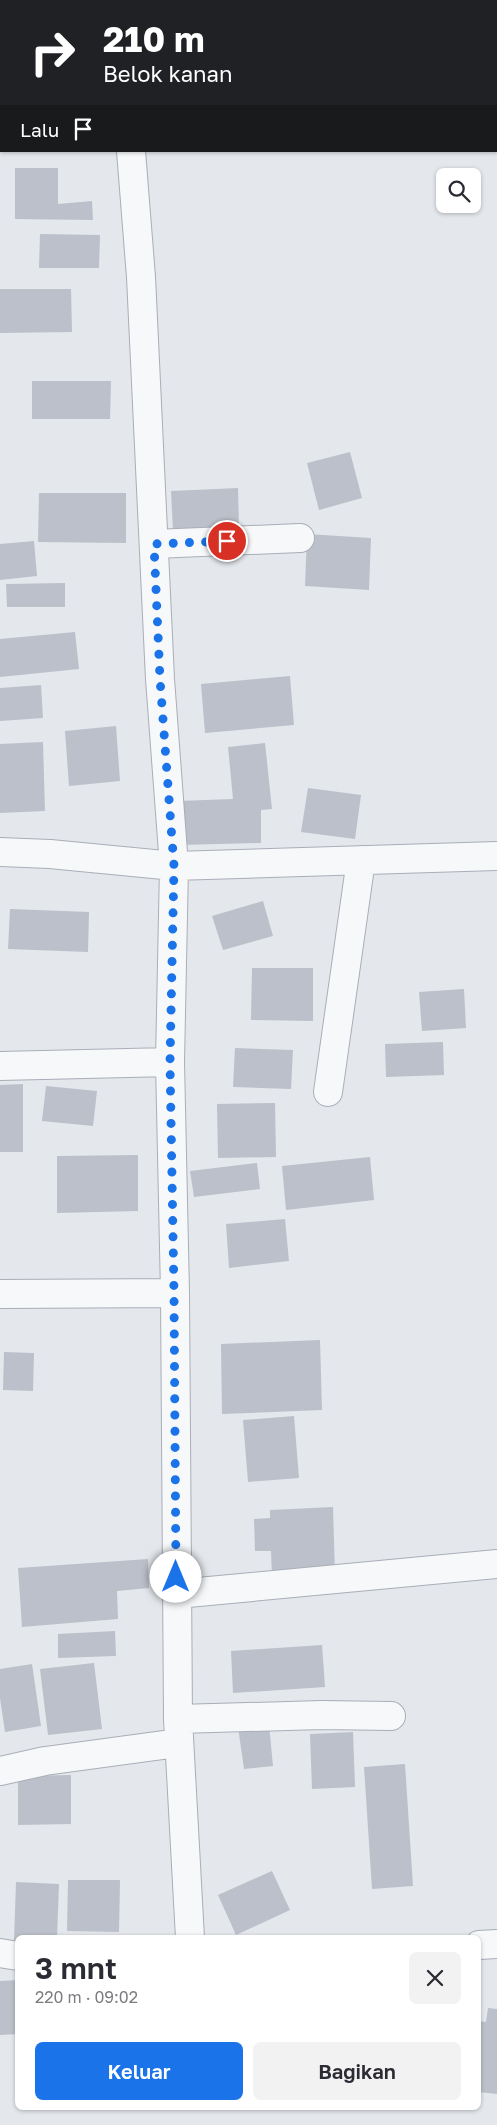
<!DOCTYPE html>
<html lang="id">
<meta charset="utf-8">
<style>
body{margin:0;font-family:"Golos Text",sans-serif;background:#f2f2f3;color:#2b2b33;height:100vh;display:flex;flex-direction:column;font-size:19px;white-space:nowrap}
*{box-sizing:border-box;margin:0}
p{font-size:16px;color:#7c7c81}
.icon{flex:none;width:28px;height:28px;fill:none;stroke:currentColor;stroke-width:2;stroke-linecap:round;stroke-linejoin:round}
.map{position:relative;flex:1;overflow:hidden}
.sheet{position:absolute;left:15px;top:1935px;width:466px;height:175px;display:flex;flex-direction:column;background:#fff;border-radius:8px;box-shadow:0 1px 4px #0004}
.sheet>*{flex:none}
.top-card{position:absolute;left:0px;top:0px;width:498px;height:152px;box-shadow:0 1px 4px #0004;background:#202124;color:#fff;overflow:hidden}
.buttons{position:absolute;left:436px;top:168px;display:grid;gap:10px}
.buttons a{display:grid;place-items:center;width:45px;height:45px;border-radius:8px;background:#fff;box-shadow:0 1px 4px #0004;font-size:25px}
.pin{position:absolute;display:grid;place-items:center;width:42px;height:42px;color:#fff;margin:-21px;border:2px solid #fff;border-radius:50%;box-shadow:0 1px 5px #0007}
.me{position:absolute;width:55px;margin:-28px;rotate:0deg;stroke-linejoin:round;filter:drop-shadow(0 0 4px #0008)}
.turn{display:flex;align-items:center;gap:18px;height:105px;padding:0 20px;font-size:22px}
.turn .icon{width:65px;height:65px;stroke-width:2.5}
.turn b{display:block;font-size:35px;line-height:42px}
.then{display:flex;align-items:center;height:48px;padding:0 20px;background:#0003;gap:10px;font-size:19px}
.round{display:grid;place-items:center;flex:none;width:52px;height:52px;border-radius:8px;background:#f2f2f3}
.head{display:flex;align-items:center;justify-content:space-between;height:85px;padding:0 20px}
h1{font-size:30px;font-weight:600;line-height:38px}
.primary-button{display:flex;gap:10px;margin-top:auto;padding:10px 20px}
.primary-button a{flex:1;height:58px;border-radius:8px;background:#1a73e8;color:#fff;font-size:20px;font-weight:600;line-height:58px;text-align:center}
.primary-button a+a{background:#f2f2f3;color:#2b2b33}
.map>svg:first-child{display:block}
.building{fill:#bbc0ca}
.lines{fill:none;stroke-linecap:round;stroke-linejoin:round}
.minor-casing{stroke:#a9aeb7;stroke-width:30}
.minor{stroke:#f7f8fa;stroke-width:28}
.route{stroke:#1a73e8;stroke-width:9;stroke-dasharray:0 16.2}
</style>
<div class="map">
<svg width="497" height="2125" viewBox="0 0 497 2125">
<rect width="100%" height="100%" fill="#e4e7ec"/>
<path class="building" d="M15,168H58V204L92,201L93,220L15,219Z
M40,234L100,235L99,268H39Z
M0,289H71L72,332L0,333Z
M32,381H111L110,419H32Z
M350,452L362,498L319,510L307,463Z
M238,488L239,529L173,532L171,491Z
M39,493H126V543L38,542Z
M307,534L371,538L369,590L305,586Z
M34,541L37,576L0,580V544Z
M65,583V607H7L6,584Z
M75,632L79,669L0,677V639Z
M290,676L294,725L205,733L201,684Z
M41,685L43,718L0,721V688Z
M116,726L120,781L69,786L65,731Z
M43,742L45,811L0,813V744Z
M265,743L272,809L261,810V843L180,845L178,801L233,799L228,747Z
M308,788L361,795L355,839L301,832Z
M263,901L273,936L223,950L212,916Z
M10,909L89,912L88,952L8,949Z
M252,968H313V1021L251,1020Z
M464,989L466,1028L422,1031L419,992Z
M443,1042L444,1075L386,1077L385,1044Z
M235,1048L293,1050L291,1089L233,1087Z
M23,1084V1152H0V1085Z
M46,1086L97,1091L93,1126L42,1121Z
M275,1103L276,1157L218,1158L217,1104Z
M138,1155V1211L57,1213V1156Z
M370,1157L374,1200L286,1210L282,1166Z
M257,1163L260,1189L194,1197L190,1171Z
M285,1219L289,1261L229,1268L226,1224Z
M320,1340L322,1410L222,1414L221,1344Z
M4,1352L34,1353L33,1391L3,1390Z
M294,1416L299,1478L248,1482L243,1420Z
M333,1507L335,1574L272,1577L271,1551H255L254,1519L270,1518V1510Z
M148,1559L149,1588L117,1591L118,1619L22,1627L18,1568Z
M115,1631L116,1656L58,1658V1634Z
M322,1645L325,1687L233,1693L231,1651Z
M94,1663L102,1729L48,1735L40,1669Z
M32,1664L41,1726L5,1732L0,1698V1669Z
M269,1724L273,1766L244,1769L238,1727Z
M353,1732L355,1787L312,1789L310,1734Z
M405,1764L413,1886L372,1889L364,1767Z
M71,1775V1824L18,1825V1776Z
M272,1871L290,1910L236,1935L218,1895Z
M68,1880H120L119,1932L67,1931Z
M16,1882L59,1884L57,1938H18V1941H14Z
M18,1980V2034L0,2035V1981Z
M488,2008L497,2009V2094L479,2092V2021L486,2022Z"/>
<g class="lines">
<defs>
<path id="minor" d="M131,151L141,277L160,679L174,866L170,1062L175,1293L178,1719L190,1938
M154,544L300,538
M0,852L50,854L174,866L497,856
M0,1066L170,1062
M328,1092L361,860
M0,1294L175,1293
M177,1594L497,1564
M178,1719L322,1715L391,1716
M0,1771L45,1761L178,1743
M479,1945L497,1944
M0,1953L18,1956"/>
</defs>
<use href="#minor" class="minor-casing"/>
<use href="#minor" class="minor"/>
</g>
<g class="lines">
<path class="route" d="M176,1577L174,1293L170,1062L174,866L160,679L154,544L227,541"/>
</g>
</svg>
<div class="buttons">
<a><svg class="icon" aria-label="search" viewBox="0 0 24 24"><circle cx="10" cy="10" r="6"/><path d="M15 15l6 6"/></svg></a>
</div>
<div class="pin" style="left:227px;top:541px;background:#d93025"><svg class="icon" aria-label="arrive" viewBox="0 0 24 24"><path d="M6 21V4h12l-3 4 3 4H6"/></svg></div>
<svg class="me" style="left:176px;top:1577px" viewBox="-20 -20 40 40"><circle r="19" fill="#fff"/><path d="M0-13L10 11 0 6-10 11z" fill="#1a73e8"/></svg>
<div class="top-card">
<div class="turn"><svg class="icon" aria-label="right" viewBox="0 0 24 24"><path d="M7 20v-9h11M14 6l5 5-5 5"/></svg><div><b>210 m</b>Belok kanan</div></div>
<div class="then">Lalu<svg class="icon" aria-label="arrive" viewBox="0 0 24 24"><path d="M6 21V4h12l-3 4 3 4H6"/></svg></div>
</div>
<section class="sheet">
<div class="head"><div><h1>3 mnt</h1><p>220 m · 09:02</p></div><a class="round"><svg class="icon" aria-label="close" viewBox="0 0 24 24"><path d="M6 6l12 12M18 6L6 18"/></svg></a></div>
<div class="primary-button"><a>Keluar</a><a>Bagikan</a></div>
</section>
</div>
